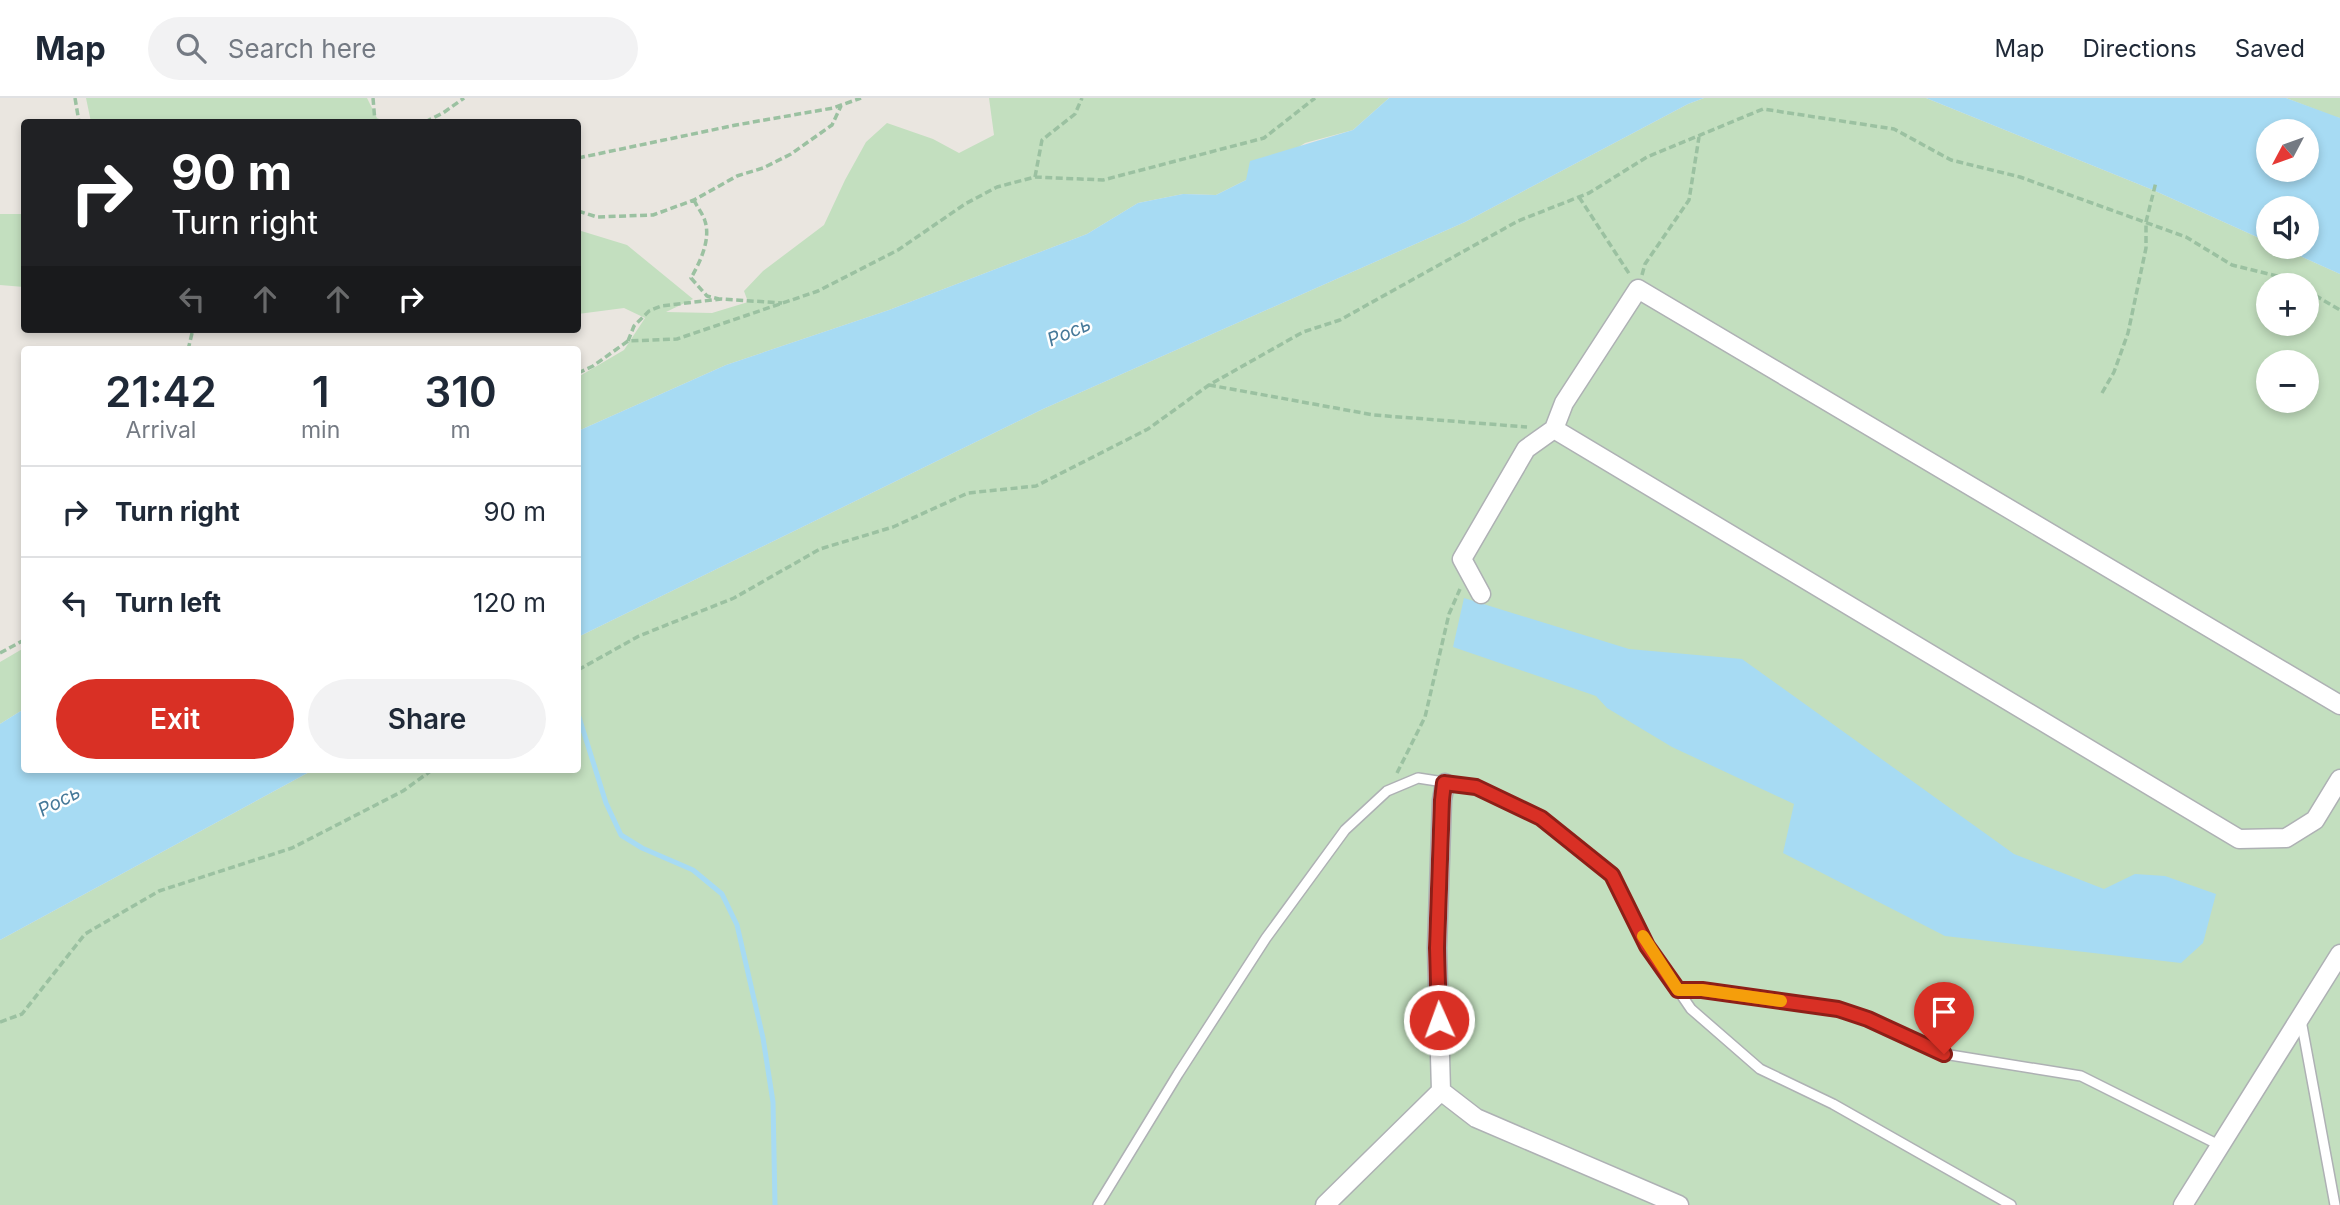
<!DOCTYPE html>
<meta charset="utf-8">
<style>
body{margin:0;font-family:Inter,sans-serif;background:#f2f2f3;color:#1f2937;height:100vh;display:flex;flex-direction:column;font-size:26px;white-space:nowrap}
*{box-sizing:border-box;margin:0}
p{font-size:23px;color:#747a83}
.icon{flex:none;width:38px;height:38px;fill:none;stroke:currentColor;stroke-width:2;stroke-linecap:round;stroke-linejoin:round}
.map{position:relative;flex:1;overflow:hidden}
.details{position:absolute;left:21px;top:248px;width:560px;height:427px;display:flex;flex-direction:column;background:#fff;border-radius:7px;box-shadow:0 4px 10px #0003}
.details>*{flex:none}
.top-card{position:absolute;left:21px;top:21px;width:560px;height:214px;border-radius:7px;box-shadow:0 4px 10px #0003;background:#202124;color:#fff;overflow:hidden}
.needle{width:46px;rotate:229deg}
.controls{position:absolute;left:2256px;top:21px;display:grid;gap:14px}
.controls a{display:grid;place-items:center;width:63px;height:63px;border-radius:50%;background:#fff;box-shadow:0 4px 10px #0003;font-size:35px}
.pin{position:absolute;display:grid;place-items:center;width:60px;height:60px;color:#fff;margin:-72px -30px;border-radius:50% 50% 50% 0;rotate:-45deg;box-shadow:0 0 7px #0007}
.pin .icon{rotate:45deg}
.me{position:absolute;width:77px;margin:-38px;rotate:358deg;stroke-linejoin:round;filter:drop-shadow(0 0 5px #0008)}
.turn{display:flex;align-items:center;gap:24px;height:147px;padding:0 35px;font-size:32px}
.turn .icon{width:91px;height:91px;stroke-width:2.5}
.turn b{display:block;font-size:49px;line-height:60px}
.lanes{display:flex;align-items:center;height:66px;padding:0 35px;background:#0003;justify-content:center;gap:35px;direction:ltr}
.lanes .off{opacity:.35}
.eta{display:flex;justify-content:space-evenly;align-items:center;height:119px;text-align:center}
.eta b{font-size:42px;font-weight:600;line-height:49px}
.primary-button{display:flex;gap:14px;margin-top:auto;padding:14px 35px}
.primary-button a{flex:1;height:80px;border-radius:42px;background:#d93025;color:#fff;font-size:28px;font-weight:600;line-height:80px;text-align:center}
.primary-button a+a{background:#f2f2f3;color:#1f2937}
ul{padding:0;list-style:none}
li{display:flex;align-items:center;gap:21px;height:91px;padding:0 35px;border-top:2px solid #e0e1e3}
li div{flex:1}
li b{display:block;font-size:26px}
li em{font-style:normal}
header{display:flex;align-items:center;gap:42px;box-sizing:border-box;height:98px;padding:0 35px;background:#fff;border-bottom:2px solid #e0e1e3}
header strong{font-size:33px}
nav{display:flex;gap:38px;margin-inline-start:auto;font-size:24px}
.search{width:490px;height:63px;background:#f2f2f3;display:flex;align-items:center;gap:18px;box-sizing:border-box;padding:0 24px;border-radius:38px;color:#747a83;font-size:26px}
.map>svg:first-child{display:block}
.green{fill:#c3dfbf;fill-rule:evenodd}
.water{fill:#a7dbf3;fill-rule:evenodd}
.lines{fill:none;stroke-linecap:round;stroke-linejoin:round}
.stream{stroke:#a7dbf3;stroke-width:5}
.lane-casing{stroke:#aeb1b4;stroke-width:12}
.street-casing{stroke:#aeb1b4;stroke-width:21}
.path{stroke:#9bc1a1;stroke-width:3.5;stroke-dasharray:7 3.5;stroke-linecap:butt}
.lane{stroke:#fff;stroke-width:9}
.street{stroke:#fff;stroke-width:18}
.route-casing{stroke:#8d1f18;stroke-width:18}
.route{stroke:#d93025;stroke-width:12}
.slow{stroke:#f59e0b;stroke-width:12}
.labels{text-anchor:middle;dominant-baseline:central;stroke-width:5;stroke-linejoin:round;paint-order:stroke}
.water-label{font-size:19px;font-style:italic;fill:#467999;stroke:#fff}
</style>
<header>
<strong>Map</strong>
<div class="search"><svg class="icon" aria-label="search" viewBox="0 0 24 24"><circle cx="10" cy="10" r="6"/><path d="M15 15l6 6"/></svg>Search here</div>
<nav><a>Map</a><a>Directions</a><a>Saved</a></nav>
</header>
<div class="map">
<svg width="2340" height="1107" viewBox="0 0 2340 1107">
<rect width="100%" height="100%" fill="#eae6e0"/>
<path class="green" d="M86,0H367L377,20L386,24H91Z
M989,0H1389L1353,32L1305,45L1246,82L1216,97L1183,96L1138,105L1087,136L889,212L726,267L578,333V279L624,252L645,220L624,210L578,216V132L627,147L693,201L666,214L712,215L748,204L744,193L763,173L824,127L845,82L866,44L887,25L933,41L959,55L994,37Z
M1704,0H1926L2153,92L2268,144V149H2280L2340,176V1107H0V842L313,672H578V539L1043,311L1465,124L1688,6ZM2268,187H2306V226H2268ZM2268,264H2306V303H2268Z
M2286,0H2340V20L2335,19Z
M0,116H24V189L0,187Z
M24,550V611L0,626V564Z"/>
<path class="water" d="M1389,0H1704L1688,6L1465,124L1043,311L578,539V333L726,267L889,212L1087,136L1138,105L1183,96L1216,97L1246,82L1250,63L1353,32Z
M1926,0H2286L2340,20V176L2280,149H2306V110H2268V144L2153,92ZM2268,33H2306V72H2268Z
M1464,500L1629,551L1742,561L2014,756L2104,791L2135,776L2165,778L2216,796L2203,845L2181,865L1945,838L1783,755L1794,706L1672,649L1607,610L1596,598L1453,549Z
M24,611V672H313L0,842V626Z"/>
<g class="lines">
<path class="stream" d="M578,616L606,705L621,737L642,750L693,772L722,796L737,827L763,940L773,1004L775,1107"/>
<defs>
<path id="lane" d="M1678,892H1702L1838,911L1868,921L1944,956L2081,978L2219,1047
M2301,922L2335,1107
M1098,1107L1178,976L1266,840L1345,732L1387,693L1418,680L1476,689L1541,720L1612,777L1648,848L1691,911L1760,971L1833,1006L2011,1107"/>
<path id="street" d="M1554,331L2239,741L2286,740L2315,722L2340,681
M1481,496L1462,461L1526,351L1554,331L1564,305L1638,191L2340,607
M1445,685L1442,702L1437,850L1441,993L1476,1020L1679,1107
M1325,1107L1441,993
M2183,1107L2340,856"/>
</defs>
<use href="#lane" class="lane-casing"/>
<use href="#street" class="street-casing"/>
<path class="path" d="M75,0L79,24
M373,0L375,24
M425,24L443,15L464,0
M578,60L736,27L833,10L861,0
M1035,79L1042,42L1075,16L1082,0
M1579,99L1630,177
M694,102C697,109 703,116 705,123C711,142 700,164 691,180L707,198L719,201
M578,113L597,119L653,117L694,102L737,78L763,70L791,56L832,27L841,8
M1642,177L1645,166L1689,102L1699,39
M2306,192L2340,212
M628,243L634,228L649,213L661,208L721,201L782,205
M188,252L193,231
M578,275L593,268L628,243L677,241L818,193L898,152L965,106L997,89L1035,79L1103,82L1264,40L1315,0
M1209,287L1374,317L1527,329
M2102,295L2114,274L2128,235L2146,150V124L2156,84
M0,555L24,542
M578,572L639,538L734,500L820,451L893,429L968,395L1036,388L1148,331L1209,287L1303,234L1340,222L1518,123L1589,95L1647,59L1763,11L1894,31L1951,62L2020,79L2186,139L2232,167L2285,180L2297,187
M1397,675L1425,619L1449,516L1460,491
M0,924L22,916L85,836L159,793L292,750L403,693L432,672"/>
<use href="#lane" class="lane"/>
<use href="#street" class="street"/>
</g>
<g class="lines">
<defs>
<path id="route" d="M1439,922L1437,850L1442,702L1444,685L1476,689L1541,720L1612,777L1647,848L1678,892H1702L1838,911L1868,921L1944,956"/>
</defs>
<use href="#route" class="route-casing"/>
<use href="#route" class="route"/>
<path class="slow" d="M1643,838L1678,892H1702L1781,903"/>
</g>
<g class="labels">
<g class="water-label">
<text transform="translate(1069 234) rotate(-23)">Рось</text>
<text transform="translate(59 703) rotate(-28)">Рось</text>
</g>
</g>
</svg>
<div class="controls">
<a><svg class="needle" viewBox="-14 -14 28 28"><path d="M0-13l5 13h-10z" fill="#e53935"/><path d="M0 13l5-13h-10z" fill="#747a83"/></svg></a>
<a><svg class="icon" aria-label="sound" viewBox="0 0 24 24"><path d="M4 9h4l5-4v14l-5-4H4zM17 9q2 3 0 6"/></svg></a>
<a>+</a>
<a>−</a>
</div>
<div class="pin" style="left:1944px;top:956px;background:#d93025"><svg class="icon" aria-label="arrive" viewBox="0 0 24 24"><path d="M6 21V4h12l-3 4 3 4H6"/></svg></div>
<svg class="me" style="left:1439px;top:922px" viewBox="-20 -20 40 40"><circle r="17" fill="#d93025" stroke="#fff" stroke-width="3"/><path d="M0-11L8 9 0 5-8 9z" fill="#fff"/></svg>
<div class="top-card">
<div class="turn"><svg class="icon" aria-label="right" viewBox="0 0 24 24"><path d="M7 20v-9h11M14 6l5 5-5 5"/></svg><div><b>90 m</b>Turn right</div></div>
<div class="lanes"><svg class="icon off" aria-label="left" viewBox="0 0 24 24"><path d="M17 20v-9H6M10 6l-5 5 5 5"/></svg><svg class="icon off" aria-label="ahead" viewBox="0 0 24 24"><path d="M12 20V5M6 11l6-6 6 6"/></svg><svg class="icon off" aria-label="ahead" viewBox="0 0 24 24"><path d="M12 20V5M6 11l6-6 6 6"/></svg><svg class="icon" aria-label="right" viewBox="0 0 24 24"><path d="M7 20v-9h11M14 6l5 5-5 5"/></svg></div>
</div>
<section class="details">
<div class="eta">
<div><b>21:42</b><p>Arrival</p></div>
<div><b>1</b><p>min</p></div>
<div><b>310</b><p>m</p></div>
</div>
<ul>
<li><svg class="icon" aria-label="right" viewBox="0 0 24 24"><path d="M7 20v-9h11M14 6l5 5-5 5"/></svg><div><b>Turn right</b></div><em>90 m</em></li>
<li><svg class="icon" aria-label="left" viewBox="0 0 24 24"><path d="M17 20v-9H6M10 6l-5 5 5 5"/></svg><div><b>Turn left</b></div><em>120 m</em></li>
</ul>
<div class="primary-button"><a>Exit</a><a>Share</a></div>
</section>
</div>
